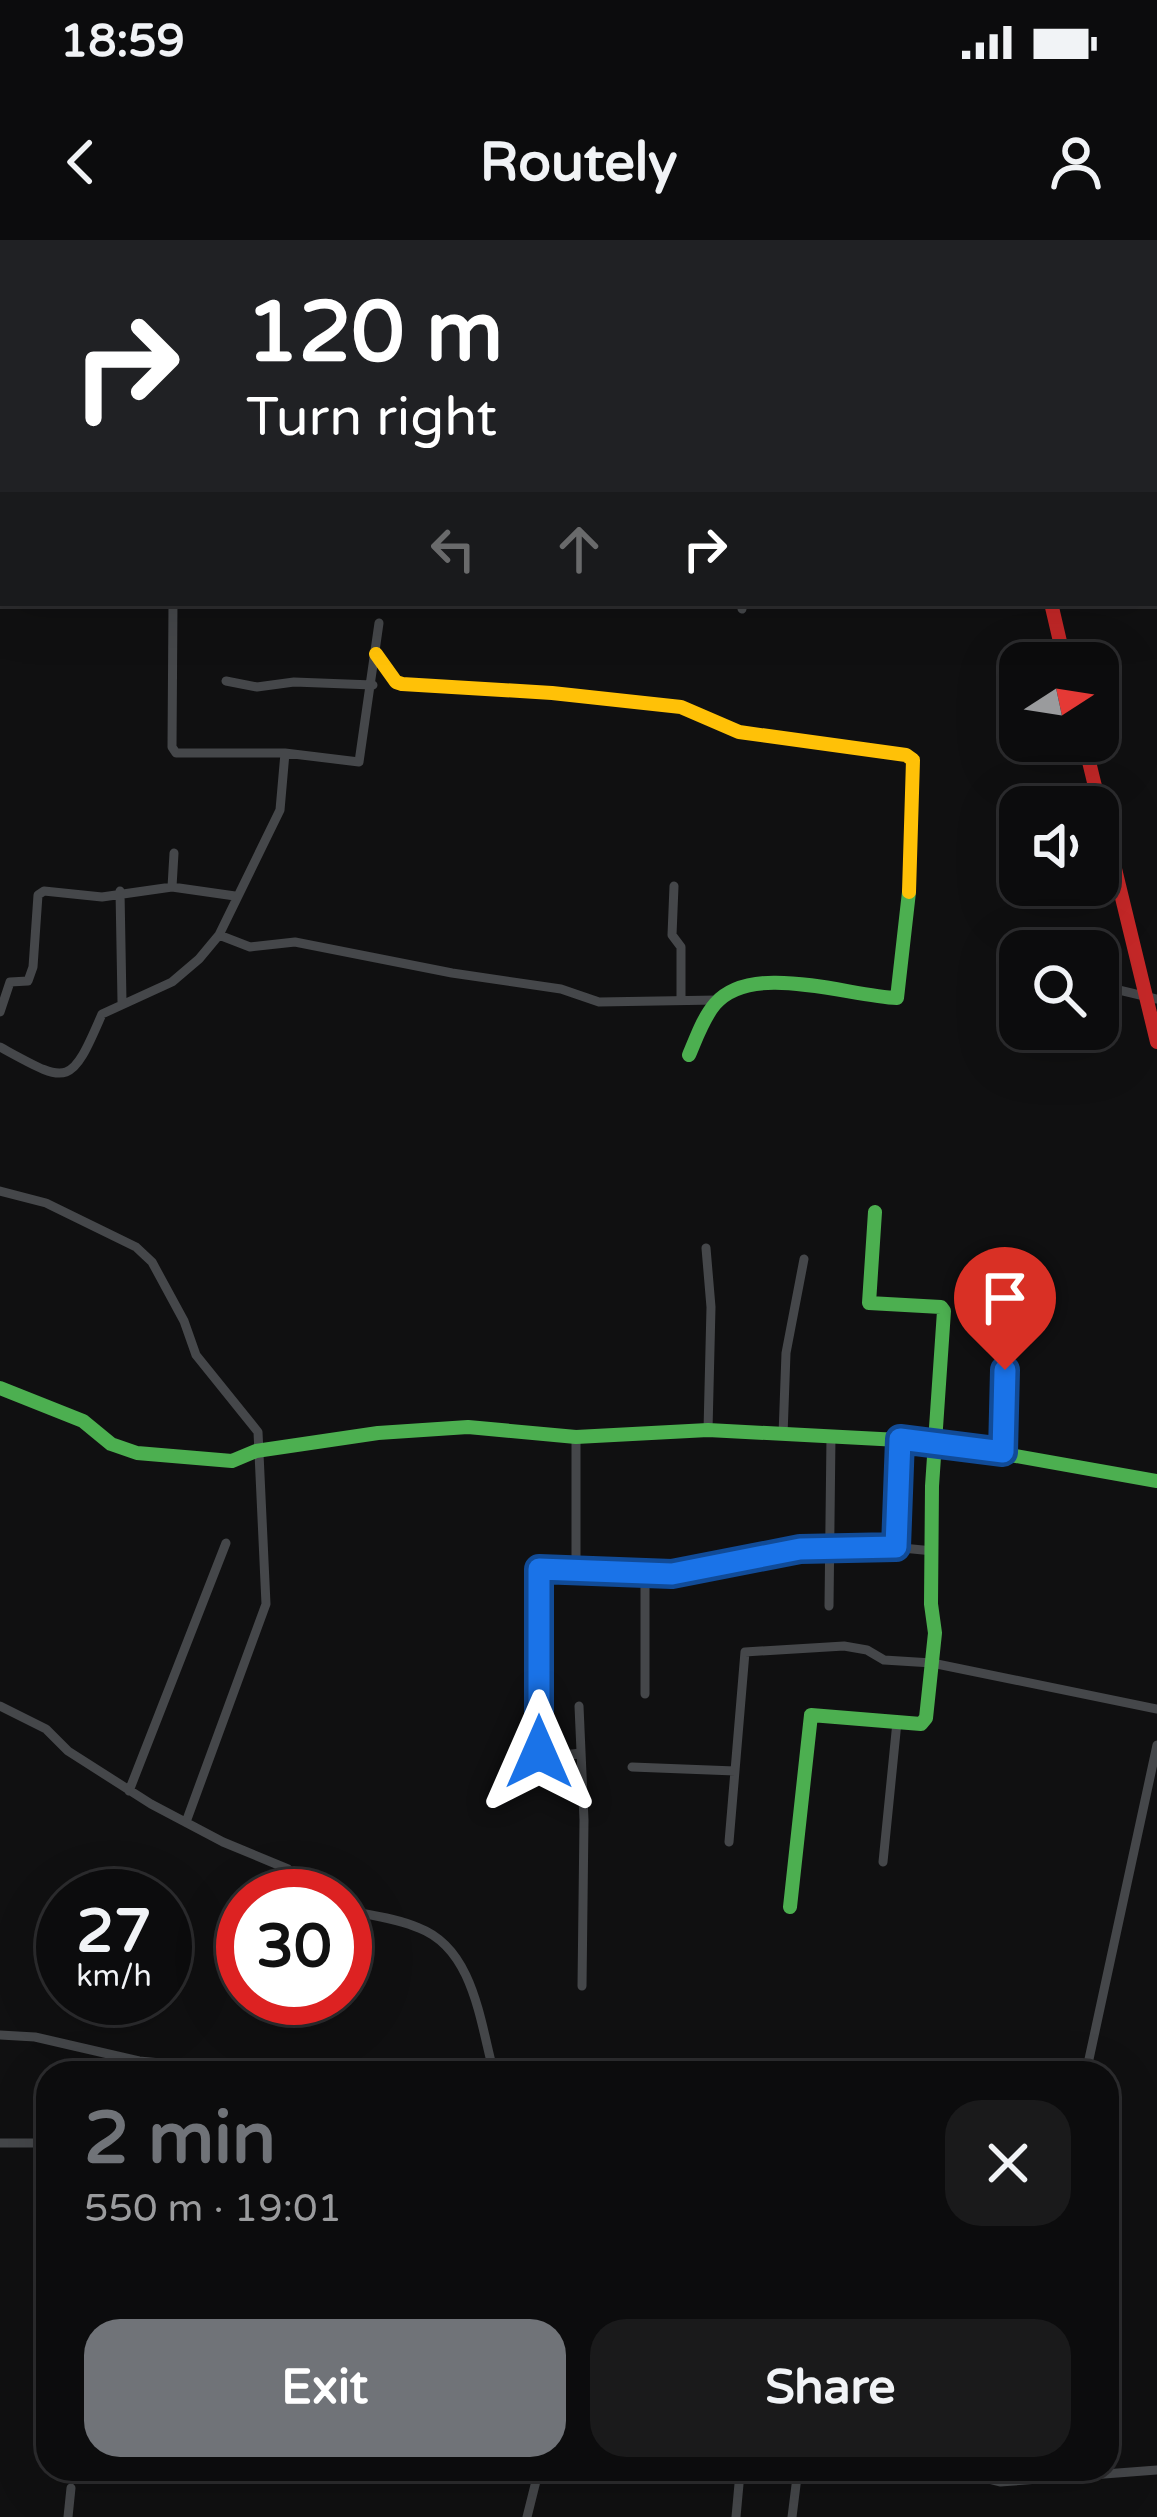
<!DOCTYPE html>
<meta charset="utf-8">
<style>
body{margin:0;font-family:"Varela Round",sans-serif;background:#1a1a1b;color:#f1f3f6;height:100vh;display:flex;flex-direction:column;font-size:45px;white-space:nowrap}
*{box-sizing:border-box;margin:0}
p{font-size:39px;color:#9a9b9d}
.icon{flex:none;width:66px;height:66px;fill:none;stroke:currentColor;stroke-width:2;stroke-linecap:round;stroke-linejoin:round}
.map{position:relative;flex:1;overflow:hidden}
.panel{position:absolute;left:36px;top:1821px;width:1083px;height:420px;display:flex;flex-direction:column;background:#0c0c0d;border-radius:36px;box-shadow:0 12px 48px #0002,0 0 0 3px #2c2c2e}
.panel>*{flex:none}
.top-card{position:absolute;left:0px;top:0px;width:1158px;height:366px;box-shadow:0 12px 48px #0002,0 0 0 3px #2c2c2e;background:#202124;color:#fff;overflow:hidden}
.needle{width:78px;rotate:78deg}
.buttons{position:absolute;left:999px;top:402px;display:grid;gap:24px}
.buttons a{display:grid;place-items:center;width:120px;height:120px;border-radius:24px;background:#0c0c0d;box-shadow:0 12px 48px #0002,0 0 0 3px #2c2c2e;font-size:60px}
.speed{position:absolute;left:36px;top:1629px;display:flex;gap:24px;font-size:60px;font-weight:700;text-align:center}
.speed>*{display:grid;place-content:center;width:156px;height:156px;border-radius:50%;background:#0c0c0d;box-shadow:0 12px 48px #0002,0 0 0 3px #2c2c2e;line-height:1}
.speed small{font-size:30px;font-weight:400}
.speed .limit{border:18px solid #d22;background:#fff;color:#111}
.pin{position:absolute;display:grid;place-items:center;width:102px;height:102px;color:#fff;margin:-123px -51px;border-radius:50% 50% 50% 0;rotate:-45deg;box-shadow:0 0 12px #0007}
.pin .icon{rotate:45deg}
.me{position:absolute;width:132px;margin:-66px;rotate:0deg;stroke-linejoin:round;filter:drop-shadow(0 0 9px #0008)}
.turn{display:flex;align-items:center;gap:42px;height:252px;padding:0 48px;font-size:54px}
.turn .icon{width:156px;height:156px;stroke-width:2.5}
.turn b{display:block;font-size:84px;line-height:102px}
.lanes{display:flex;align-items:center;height:114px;padding:0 48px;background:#0003;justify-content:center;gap:60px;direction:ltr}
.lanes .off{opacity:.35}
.round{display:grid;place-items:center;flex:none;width:126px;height:126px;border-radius:36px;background:#1a1a1b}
.headline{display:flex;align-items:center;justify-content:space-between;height:204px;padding:0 48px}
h1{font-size:72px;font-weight:700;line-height:90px;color:#707378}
.primary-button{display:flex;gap:24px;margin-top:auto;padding:24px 48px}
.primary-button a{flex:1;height:138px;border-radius:36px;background:#707378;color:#fff;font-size:48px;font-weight:700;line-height:138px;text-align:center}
.primary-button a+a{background:#1a1a1b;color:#f1f3f6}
.status{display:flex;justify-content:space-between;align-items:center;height:84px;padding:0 60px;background:#0c0c0d;direction:ltr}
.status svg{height:33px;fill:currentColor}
header{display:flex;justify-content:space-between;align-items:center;height:156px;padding:0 48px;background:#0c0c0d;font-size:54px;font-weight:700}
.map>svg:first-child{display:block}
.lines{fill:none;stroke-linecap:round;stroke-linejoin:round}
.street{stroke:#45474a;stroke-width:9}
.fast{stroke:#4caf50;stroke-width:14}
.slow{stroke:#ffc107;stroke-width:14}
.jam{stroke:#c62828;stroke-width:14}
.route-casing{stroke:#114b97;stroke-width:30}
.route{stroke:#1a73e8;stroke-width:21}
</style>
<div class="status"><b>18:59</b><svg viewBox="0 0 49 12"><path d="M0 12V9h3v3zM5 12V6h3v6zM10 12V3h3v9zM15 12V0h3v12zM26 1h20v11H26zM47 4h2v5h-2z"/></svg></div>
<header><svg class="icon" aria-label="back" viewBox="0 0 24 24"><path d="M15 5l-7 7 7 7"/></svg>Routely<svg class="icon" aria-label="person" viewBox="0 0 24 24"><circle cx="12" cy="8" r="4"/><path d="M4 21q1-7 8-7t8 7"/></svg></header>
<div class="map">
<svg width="1157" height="2277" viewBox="0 0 1157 2277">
<rect width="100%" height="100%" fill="#101011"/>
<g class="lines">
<path class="street" d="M0,42H3
M1155,287L1157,288
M173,363L172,507L176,513H285L359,522L379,383
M742,369L743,363
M226,441L257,447L294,442L373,445
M674,646L672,695L681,707V759
M172,647L235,656
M120,651L122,762
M219,695L250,707L295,702L452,733L561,749L599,762L717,760
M1098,745L1157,759
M1009,752L1020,751
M0,772L10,742L28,741L33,727L38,655L44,651L102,657L172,647L174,613
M0,807C68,844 70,849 102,774L172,742L199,719L219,695L280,570L285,513
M0,951L46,963L136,1007L152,1022L184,1081L196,1115L258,1192L266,1364L186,1582
M706,1008L711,1067L708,1190
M783,1195L786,1113L804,1019
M1003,1212L1006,1086
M895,1307L900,1199
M576,1330V1197
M829,1366L831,1196
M645,1454V1332
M0,1466L46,1489L68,1511L151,1564L223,1602L288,1629L307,1656
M579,1466L584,1580L582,1746
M581,1513L544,1517L539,1512L540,1329L672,1333L829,1306L872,1305L933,1311
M632,1527L735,1531
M129,1551L226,1303
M729,1602L745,1412L844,1406L867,1410L884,1420L932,1423L1157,1469
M883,1622L897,1482
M345,1670C369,1675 396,1678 419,1688C474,1709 480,1783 494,1833
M0,1795L35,1797L139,1821L273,1833
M1086,1833L1157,1505
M0,1903H48
M844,2229L880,2234L887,2229
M948,2229L1000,2242L1157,2230
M68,2277L71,2248
M527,2277L539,2229
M736,2277L739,2244
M792,2277L798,2229"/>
<path class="fast" d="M960,0V3
M689,815C696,799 703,778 715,764C752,721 847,756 897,758L909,652
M0,1148L83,1181L111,1204L137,1213L232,1221L256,1211L378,1193L468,1187L576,1197L708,1190L937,1202L1157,1241
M790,1667L811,1475L921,1484L926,1478L935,1393L931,1364L932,1246L944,1071L941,1067L869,1063L875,972"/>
<path class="slow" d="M376,414L396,442L402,444L552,453L681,467L739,492L906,515L913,520L909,652"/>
<path class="jam" d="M1051,363L1065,423
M1084,501L1157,802"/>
</g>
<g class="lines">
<defs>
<path id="route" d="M539,1512V1329L672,1334L800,1309L896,1307L900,1199L1003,1212L1005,1130"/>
</defs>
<use href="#route" class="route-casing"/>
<use href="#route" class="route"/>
</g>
</svg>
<div class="buttons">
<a><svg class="needle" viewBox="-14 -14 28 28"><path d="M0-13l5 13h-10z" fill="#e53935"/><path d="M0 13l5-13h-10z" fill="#9a9b9d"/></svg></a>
<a><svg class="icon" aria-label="sound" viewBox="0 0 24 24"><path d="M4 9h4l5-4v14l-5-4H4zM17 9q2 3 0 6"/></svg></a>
<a><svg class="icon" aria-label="search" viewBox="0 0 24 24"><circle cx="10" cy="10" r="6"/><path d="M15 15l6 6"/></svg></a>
</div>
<div class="speed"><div>27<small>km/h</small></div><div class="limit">30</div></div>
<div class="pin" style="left:1005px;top:1130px;background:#d93025"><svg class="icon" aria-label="arrive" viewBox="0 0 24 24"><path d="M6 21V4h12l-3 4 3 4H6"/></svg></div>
<svg class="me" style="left:539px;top:1512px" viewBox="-20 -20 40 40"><path d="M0-17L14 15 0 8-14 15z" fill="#1a73e8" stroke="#fff" stroke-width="4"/></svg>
<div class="top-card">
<div class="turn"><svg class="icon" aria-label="right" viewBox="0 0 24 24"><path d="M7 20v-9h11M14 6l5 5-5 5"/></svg><div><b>120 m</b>Turn right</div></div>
<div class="lanes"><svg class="icon off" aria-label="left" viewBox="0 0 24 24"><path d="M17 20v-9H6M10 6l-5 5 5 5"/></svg><svg class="icon off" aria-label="ahead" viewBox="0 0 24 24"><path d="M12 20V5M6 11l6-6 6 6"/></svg><svg class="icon" aria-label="right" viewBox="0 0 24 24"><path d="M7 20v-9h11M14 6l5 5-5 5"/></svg></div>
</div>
<section class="panel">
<div class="headline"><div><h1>2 min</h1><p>550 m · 19:01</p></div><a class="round"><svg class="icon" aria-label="close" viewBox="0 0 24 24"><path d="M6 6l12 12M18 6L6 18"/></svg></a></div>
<div class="primary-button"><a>Exit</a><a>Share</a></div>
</section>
</div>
